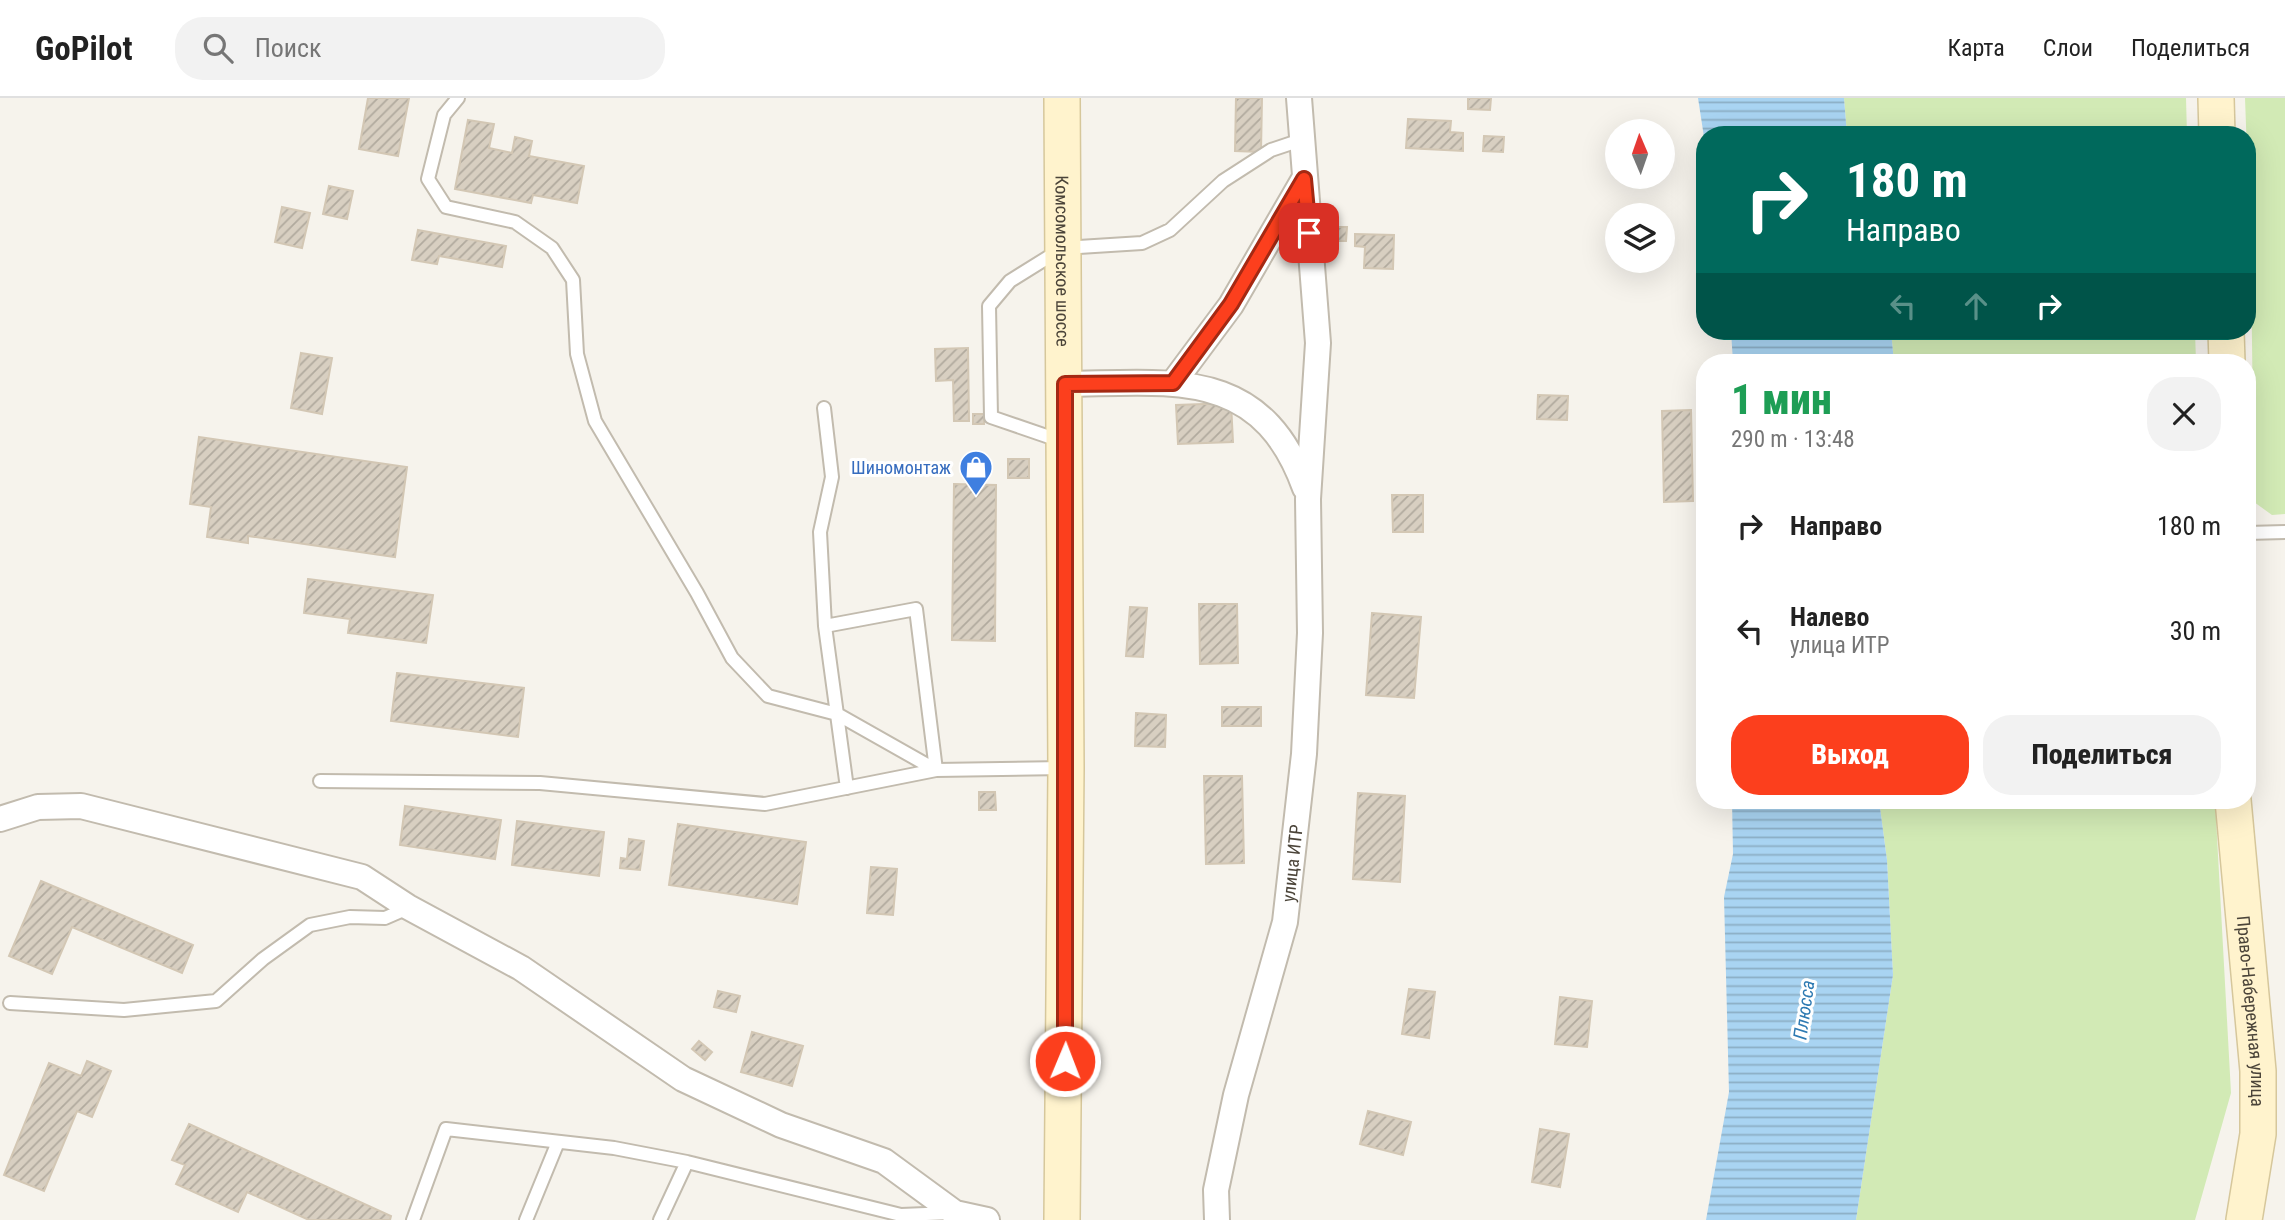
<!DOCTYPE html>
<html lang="ru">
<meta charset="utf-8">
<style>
body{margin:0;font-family:"Roboto Condensed",sans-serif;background:#f2f2f2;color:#222;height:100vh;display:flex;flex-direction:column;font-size:26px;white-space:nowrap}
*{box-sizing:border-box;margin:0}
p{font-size:23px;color:#767676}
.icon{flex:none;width:38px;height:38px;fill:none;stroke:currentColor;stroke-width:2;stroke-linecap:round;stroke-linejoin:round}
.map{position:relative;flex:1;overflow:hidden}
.panel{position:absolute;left:1696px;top:256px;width:560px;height:455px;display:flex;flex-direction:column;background:#fff;border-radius:28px;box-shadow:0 7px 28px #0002}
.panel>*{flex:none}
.guide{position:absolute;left:1696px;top:28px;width:560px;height:214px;border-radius:28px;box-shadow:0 7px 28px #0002;background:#00695c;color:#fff;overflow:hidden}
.needle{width:46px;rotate:358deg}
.controls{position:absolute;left:1605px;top:21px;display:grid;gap:14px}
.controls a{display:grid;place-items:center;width:70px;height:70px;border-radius:50%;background:#fff;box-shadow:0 7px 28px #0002;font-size:35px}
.pin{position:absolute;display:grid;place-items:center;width:60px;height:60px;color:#fff;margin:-30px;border-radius:14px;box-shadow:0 4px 10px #0006}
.me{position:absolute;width:77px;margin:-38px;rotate:1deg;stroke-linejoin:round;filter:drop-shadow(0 0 5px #0008)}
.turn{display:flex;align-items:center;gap:24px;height:147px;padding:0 35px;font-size:32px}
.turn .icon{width:91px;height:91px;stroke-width:2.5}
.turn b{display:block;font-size:49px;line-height:60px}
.lanes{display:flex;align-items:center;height:66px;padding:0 35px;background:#0003;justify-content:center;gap:35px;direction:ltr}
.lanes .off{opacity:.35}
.round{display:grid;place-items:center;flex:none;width:74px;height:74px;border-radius:28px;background:#f2f2f2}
.overview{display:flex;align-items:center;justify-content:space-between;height:119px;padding:0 35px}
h1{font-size:42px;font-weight:800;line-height:52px;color:#1e9e55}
.action{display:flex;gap:14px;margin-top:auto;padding:14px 35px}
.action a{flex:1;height:80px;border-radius:28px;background:#fc3f1d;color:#fff;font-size:28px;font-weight:800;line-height:80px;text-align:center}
.action a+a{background:#f2f2f2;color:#222}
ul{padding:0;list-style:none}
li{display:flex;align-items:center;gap:21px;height:105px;padding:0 35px}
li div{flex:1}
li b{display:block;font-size:26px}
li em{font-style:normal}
header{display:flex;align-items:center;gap:42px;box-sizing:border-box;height:98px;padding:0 35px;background:#fff;border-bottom:2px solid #e0e0e0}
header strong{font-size:33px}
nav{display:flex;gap:38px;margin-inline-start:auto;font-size:24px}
.search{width:490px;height:63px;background:#f2f2f2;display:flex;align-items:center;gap:18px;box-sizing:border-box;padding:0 24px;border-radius:28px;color:#767676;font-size:26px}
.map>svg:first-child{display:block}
.park{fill:#d2eab5}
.water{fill:url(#water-rules)}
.building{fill:url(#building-hatch);stroke:#d3c7b4;stroke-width:2}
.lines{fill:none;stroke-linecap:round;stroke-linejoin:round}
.lane-casing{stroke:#c2bbae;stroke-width:16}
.street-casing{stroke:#c2bbae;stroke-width:28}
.secondary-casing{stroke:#d6c79b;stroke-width:38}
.lane{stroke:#fff;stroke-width:12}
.street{stroke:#fff;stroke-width:24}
.secondary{stroke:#fff3cd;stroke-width:35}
.route-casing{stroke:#a42913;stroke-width:18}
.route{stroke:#fc3f1d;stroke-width:12}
.labels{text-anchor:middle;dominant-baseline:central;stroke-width:6;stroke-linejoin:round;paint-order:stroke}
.street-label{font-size:18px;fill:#4b4439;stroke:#fff}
.shop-label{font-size:18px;fill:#366cbe;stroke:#fff;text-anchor:end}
.water-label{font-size:19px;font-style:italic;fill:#2e7ab2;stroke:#fff}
</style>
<header>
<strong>GoPilot</strong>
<div class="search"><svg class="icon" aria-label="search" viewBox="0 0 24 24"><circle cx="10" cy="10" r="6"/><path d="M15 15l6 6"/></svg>Поиск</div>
<nav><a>Карта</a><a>Слои</a><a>Поделиться</a></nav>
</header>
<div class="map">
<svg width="2285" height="1122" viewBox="0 0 2285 1122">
<defs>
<pattern id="water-rules" width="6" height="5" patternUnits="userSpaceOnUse" patternTransform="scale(1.75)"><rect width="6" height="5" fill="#a9d4f2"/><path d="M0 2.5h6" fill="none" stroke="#8caec5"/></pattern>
<pattern id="building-hatch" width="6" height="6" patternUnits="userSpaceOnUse" patternTransform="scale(1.75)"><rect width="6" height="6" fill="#d8cfc1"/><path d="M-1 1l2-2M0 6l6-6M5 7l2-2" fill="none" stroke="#b1aa9e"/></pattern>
</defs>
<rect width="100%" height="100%" fill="#f6f3ec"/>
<path class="park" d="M1844,0H2186L2187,37H1847Z
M2245,0H2285V416L2272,417L2254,404L2251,164Z
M1891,233H2195L2196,264H1894Z
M1879,702H2215L2231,995L2195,1122H1856L1893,877L1887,762Z"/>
<path class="water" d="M1698,0H1844L1847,37L1704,39Z
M1731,233H1891L1894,264H1733Z
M1732,702H1879L1887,762L1893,877L1856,1122H1706L1729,994L1724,799L1733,756Z"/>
<path class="building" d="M368,0H409L398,58L359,51Z
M1236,0H1262L1261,54L1235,53Z
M1468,0H1491L1490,12L1468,11Z
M1408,21L1451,23L1450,34L1463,35V53L1406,50Z
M468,22L494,26L489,50L512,55L515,39L532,43L529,58L584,68L577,105L533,97L531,105L455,91Z
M1484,38L1504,39L1503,54L1483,53Z
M329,88L353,93L347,121L323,116Z
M282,109L310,115L302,150L275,144Z
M1325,129H1347L1346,143H1325Z
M418,132L506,148L502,169L439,158L437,166L412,162Z
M1355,136L1394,137L1393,171L1364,170L1365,149L1355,148Z
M968,250L969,323H954L953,282L936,283L935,251Z
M301,255L332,260L322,316L291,310Z
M1538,297L1568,298L1567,322L1537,321Z
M1231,305L1233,344L1178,346L1176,307Z
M1691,312L1693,403L1664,404L1662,313Z
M973,316H984V326H973Z
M199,339L407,369L395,459L248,438V445L207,439L211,409L190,406Z
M1008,361H1029V380H1008Z
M954,386L996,387L995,543L952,542Z
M1392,397H1423V434H1393Z
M308,481L433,497L426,545L348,535L350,521L304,515Z
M1199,506H1237L1238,565L1200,566Z
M1130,509L1147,510L1143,559L1126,558Z
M1372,515L1421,519L1414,600L1366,597Z
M397,575L524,590L518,639L391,623Z
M1222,609H1261V628H1222Z
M1136,615L1166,617L1165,649L1135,648Z
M1204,678H1242L1244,765L1206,766Z
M979,694H995L996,712H979Z
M1358,695L1405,698L1400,784L1353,781Z
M405,708L501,722L495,761L400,747Z
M517,723L604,734L599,778L512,767Z
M678,726L806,744L797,806L669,787Z
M629,741L644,743L640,772L620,770L621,760L627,761Z
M871,769L897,771L893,817L867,815Z
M41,783L193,847L182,875L72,829L52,876L9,858Z
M1409,891L1435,894L1429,940L1402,936Z
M718,893L740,898L736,914L714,909Z
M1560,899L1592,903L1587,949L1555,946Z
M752,934L803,948L792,988L741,974Z
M699,943L712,954L705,962L692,951Z
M87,963L111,973L92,1019L77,1013L44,1093L4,1077L49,965L81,978Z
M1368,1013L1411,1024L1403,1057L1360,1046Z
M189,1026L391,1118L390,1122H309L247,1094L238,1114L176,1086L185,1067L172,1062Z
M1540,1031L1569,1036L1560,1089L1532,1084Z"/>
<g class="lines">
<defs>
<path id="lane" d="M458,0L444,17L428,81L446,109L515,124L552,150L573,182L577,256L595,323L697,495L732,560L768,598L837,616L936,672
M824,310L832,379L820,434L825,528L847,690
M1061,343L991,319L989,208L1010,183L1063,150L1142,145L1170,132L1223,83L1271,52L1301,42
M2247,435L2285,434
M825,528L916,511L936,672
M320,683L540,685L765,706L936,672L1064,670
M10,905L124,912L216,903L263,861L310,827L350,819L385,820L408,810
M413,1122L446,1031L614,1050L687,1064L901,1117L951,1115
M526,1122L558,1044
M660,1122L687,1064"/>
<g id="street">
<path d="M1173,285L1231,207L1304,81"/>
<path d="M1065,286C1172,285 1261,268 1305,390"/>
<path d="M0,721L38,709L81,708L362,779L408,809L521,870L683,981L781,1027L884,1063L955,1115L987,1122"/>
<path id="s1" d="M1217,1122L1216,1092L1236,997L1285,824L1304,656L1310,535L1308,401L1318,245L1299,0"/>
</g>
<g id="secondary">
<path id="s2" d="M1062,0L1066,670L1062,1122"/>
<path d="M2216,0L2217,37"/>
<path d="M2226,233L2227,264"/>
<path id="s3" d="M2233,702L2258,973V1036L2244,1122"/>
</g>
</defs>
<use href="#lane" class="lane-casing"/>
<use href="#street" class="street-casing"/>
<use href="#secondary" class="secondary-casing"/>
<use href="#lane" class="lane"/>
<use href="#street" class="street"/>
<use href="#secondary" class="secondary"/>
</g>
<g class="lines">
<defs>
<path id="route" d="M1065,963V286L1173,285L1231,206L1304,81L1309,135"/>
</defs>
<use href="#route" class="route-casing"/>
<use href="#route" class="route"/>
</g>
<defs>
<symbol id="shop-pin" viewBox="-11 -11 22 30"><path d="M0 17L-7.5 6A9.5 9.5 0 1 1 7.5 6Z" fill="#3f7fe0" stroke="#fff"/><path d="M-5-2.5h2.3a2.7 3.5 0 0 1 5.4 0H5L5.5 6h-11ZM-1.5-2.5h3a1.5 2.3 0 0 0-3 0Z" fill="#fff"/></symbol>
</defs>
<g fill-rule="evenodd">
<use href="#shop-pin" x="957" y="350" width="38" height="52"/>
</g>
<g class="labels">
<g class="street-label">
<text stroke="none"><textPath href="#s2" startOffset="163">Комсомольское шоссе</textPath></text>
<text stroke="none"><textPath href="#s1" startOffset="366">улица ИТР</textPath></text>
<text stroke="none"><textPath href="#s3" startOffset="212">Право-Набережная улица</textPath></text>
</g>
<g class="shop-label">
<text x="951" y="369">Шиномонтаж</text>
</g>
<g class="water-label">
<text transform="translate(1804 912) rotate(-82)">Плюсса</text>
</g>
</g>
</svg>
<div class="controls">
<a><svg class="needle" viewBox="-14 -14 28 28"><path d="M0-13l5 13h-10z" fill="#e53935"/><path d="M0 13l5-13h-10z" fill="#767676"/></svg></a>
<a><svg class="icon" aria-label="layers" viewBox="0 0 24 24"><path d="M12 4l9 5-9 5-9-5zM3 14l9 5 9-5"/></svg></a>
</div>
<div class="pin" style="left:1309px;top:135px;background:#d93025"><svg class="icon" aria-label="arrive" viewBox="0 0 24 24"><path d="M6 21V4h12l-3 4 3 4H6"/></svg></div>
<svg class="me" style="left:1065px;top:963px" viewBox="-20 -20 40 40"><circle r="17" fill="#fc3f1d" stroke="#fff" stroke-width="3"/><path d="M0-11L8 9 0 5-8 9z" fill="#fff"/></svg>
<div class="guide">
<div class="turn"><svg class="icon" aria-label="right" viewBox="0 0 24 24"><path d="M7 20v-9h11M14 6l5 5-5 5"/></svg><div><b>180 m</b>Направо</div></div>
<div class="lanes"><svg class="icon off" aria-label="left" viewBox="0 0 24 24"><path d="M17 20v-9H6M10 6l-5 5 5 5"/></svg><svg class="icon off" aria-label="ahead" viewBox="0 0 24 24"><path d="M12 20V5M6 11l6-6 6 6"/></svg><svg class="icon" aria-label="right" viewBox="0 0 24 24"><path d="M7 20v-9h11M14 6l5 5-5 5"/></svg></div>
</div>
<section class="panel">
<div class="overview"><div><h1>1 мин</h1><p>290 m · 13:48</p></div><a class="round"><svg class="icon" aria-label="close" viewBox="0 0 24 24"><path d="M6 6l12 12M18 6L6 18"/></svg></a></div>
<ul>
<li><svg class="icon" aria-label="right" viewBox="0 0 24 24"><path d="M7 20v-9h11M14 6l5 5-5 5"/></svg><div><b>Направо</b></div><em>180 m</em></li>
<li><svg class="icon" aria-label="left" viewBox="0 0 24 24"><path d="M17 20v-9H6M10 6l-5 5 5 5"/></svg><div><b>Налево</b><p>улица ИТР</p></div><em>30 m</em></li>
</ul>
<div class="action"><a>Выход</a><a>Поделиться</a></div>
</section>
</div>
